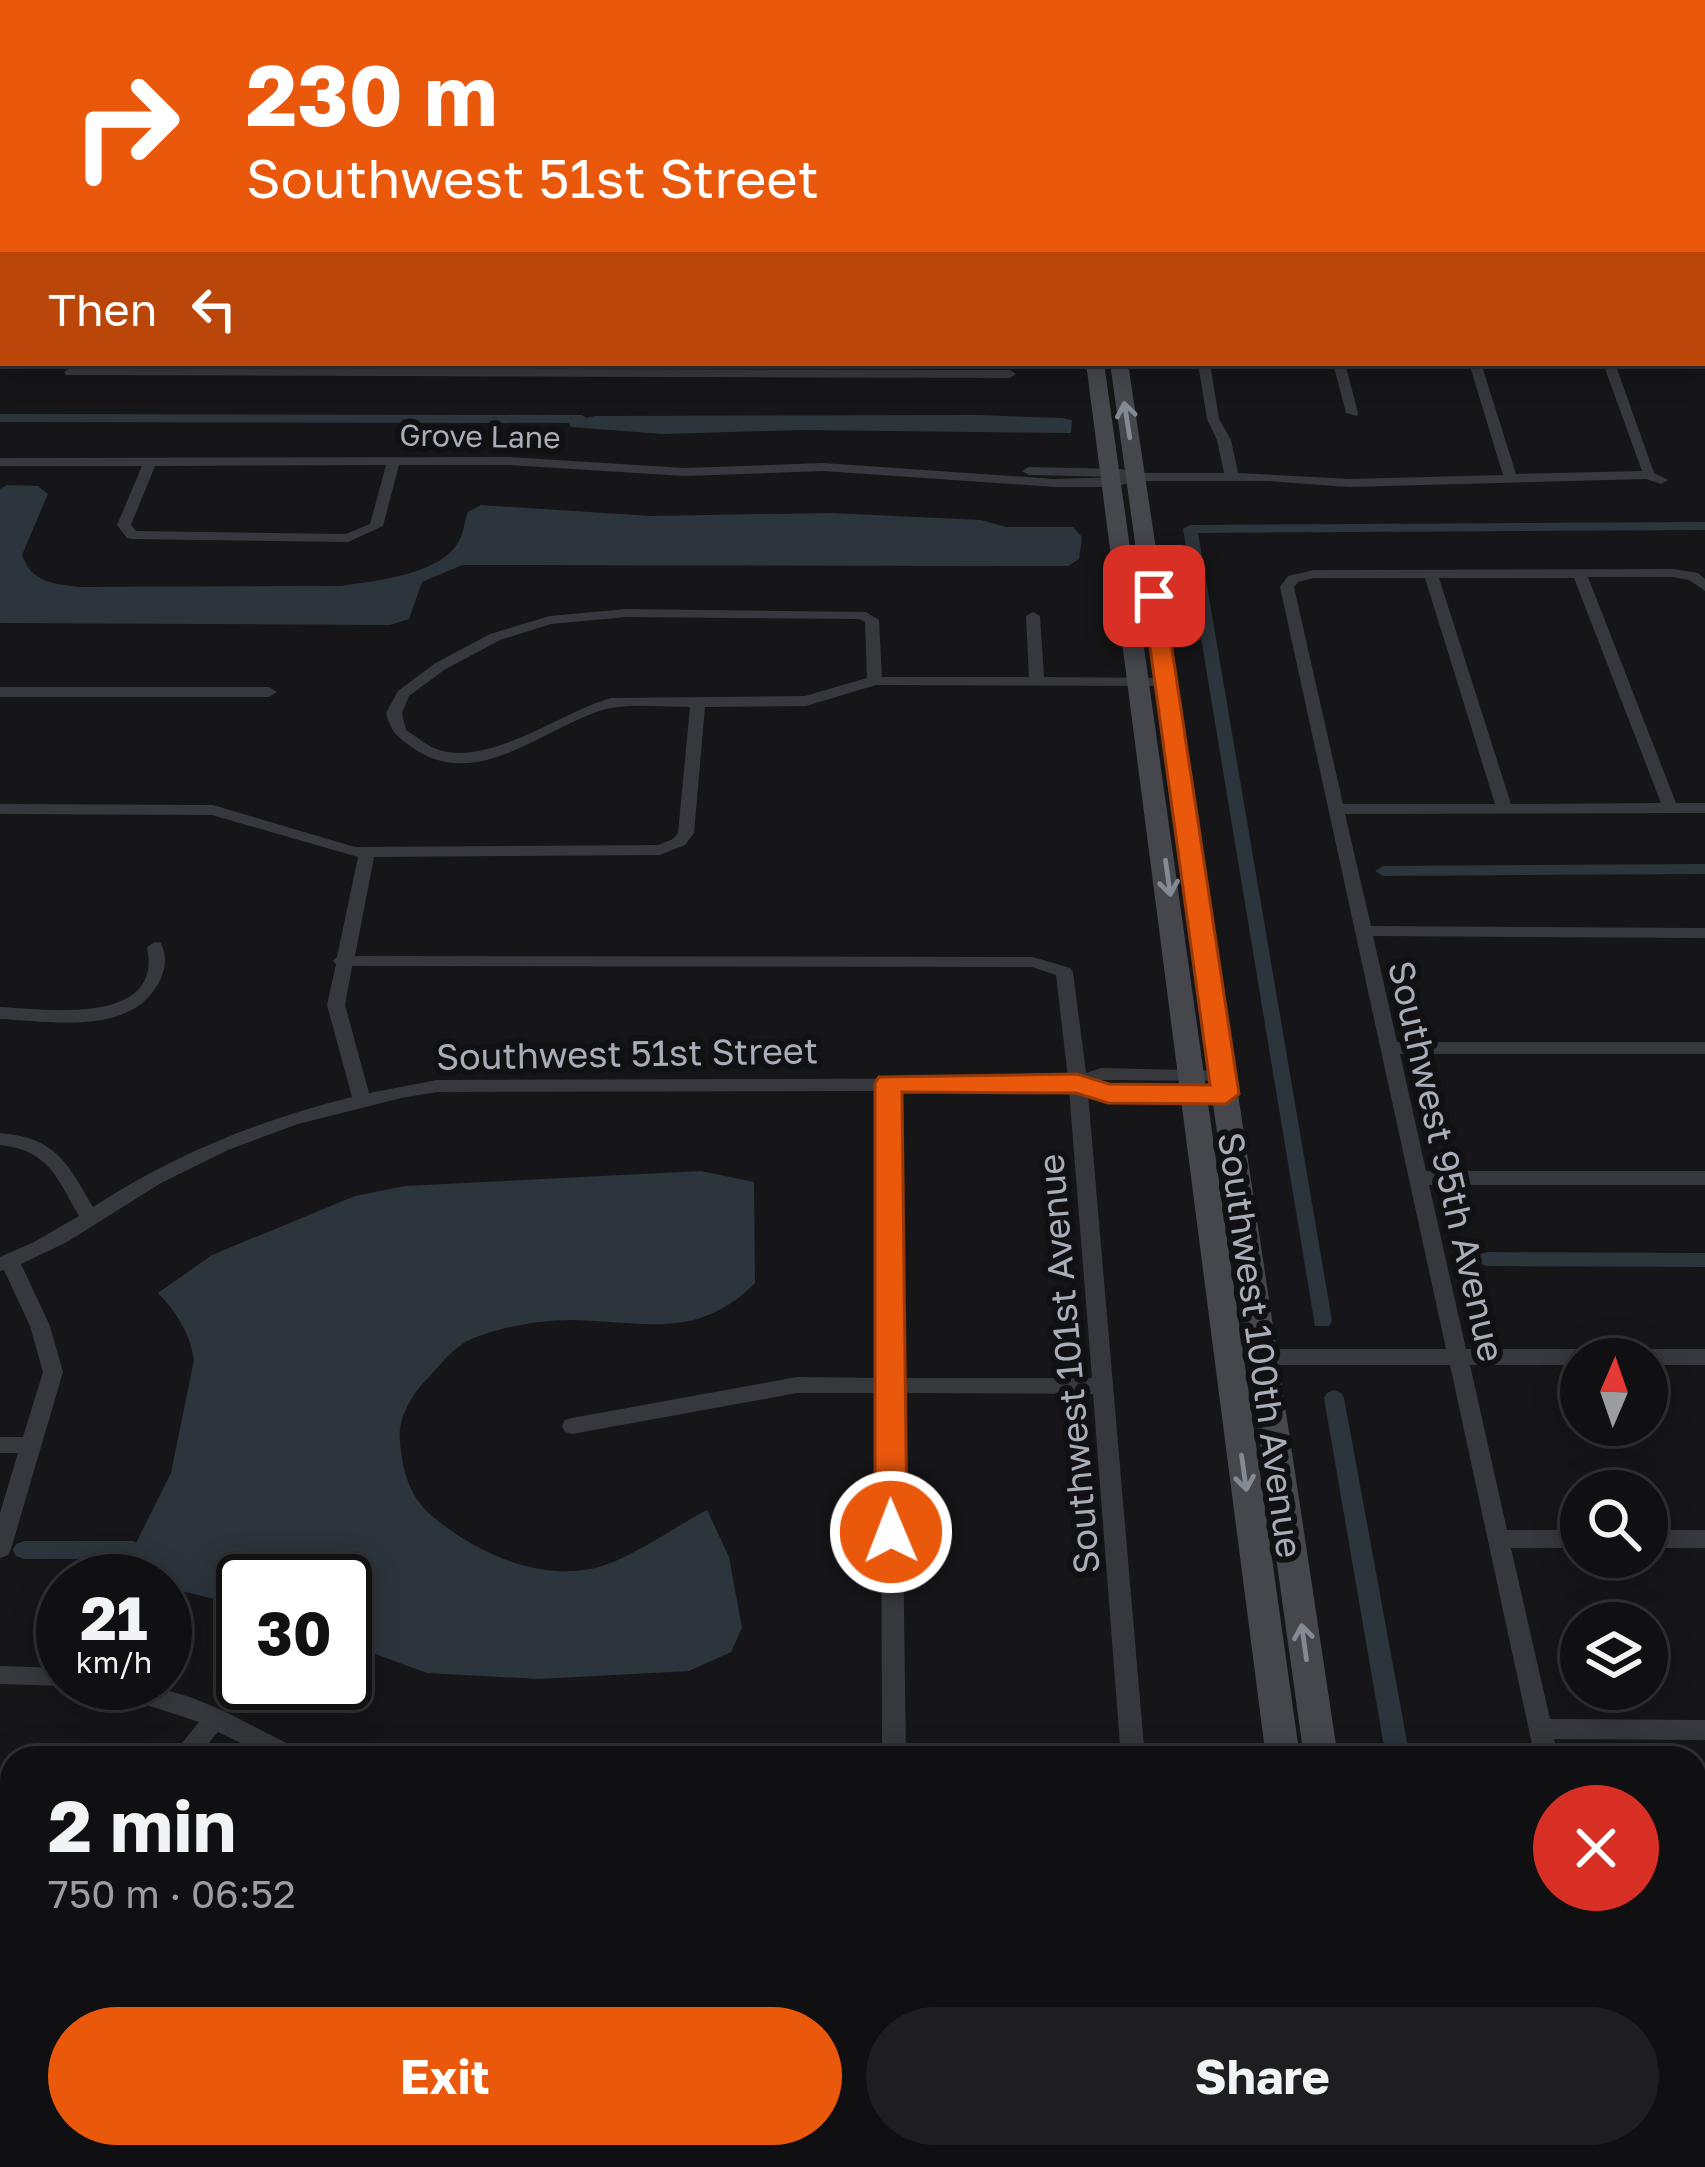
<!DOCTYPE html>
<meta charset="utf-8">
<style>
body{margin:0;font-family:"Golos Text",sans-serif;background:#1e1e20;color:#f1f3f6;height:100vh;display:flex;flex-direction:column;font-size:45px;white-space:nowrap}
*{box-sizing:border-box;margin:0}
p{font-size:39px;color:#9c9d9f}
.icon{flex:none;width:66px;height:66px;fill:none;stroke:currentColor;stroke-width:2;stroke-linecap:round;stroke-linejoin:round}
.map{position:relative;flex:1;overflow:hidden}
.details{position:absolute;left:0px;top:1746px;width:1707px;height:423px;display:flex;flex-direction:column;background:#101012;border-radius:36px 36px 0 0;box-shadow:0 6px 30px #0003,0 0 0 3px #303032}
.details>*{flex:none}
.top-card{position:absolute;left:0px;top:0px;width:1707px;height:366px;box-shadow:0 6px 30px #0003,0 0 0 3px #303032;background:#ea580c;color:#fff;overflow:hidden}
.needle{width:78px;rotate:2deg}
.fabs{position:absolute;left:1560px;top:1338px;display:grid;gap:24px}
.fabs a{display:grid;place-items:center;width:108px;height:108px;border-radius:50%;background:#101012;box-shadow:0 6px 30px #0003,0 0 0 3px #303032;font-size:60px}
.speed{position:absolute;left:36px;top:1554px;display:flex;gap:24px;font-size:60px;font-weight:700;text-align:center}
.speed>*{display:grid;place-content:center;width:156px;height:156px;border-radius:50%;background:#101012;box-shadow:0 6px 30px #0003,0 0 0 3px #303032;line-height:1}
.speed small{font-size:30px;font-weight:400}
.speed .limit{border:6px solid #111;border-radius:18px;background:#fff;color:#111}
.pin{position:absolute;display:grid;place-items:center;width:102px;height:102px;color:#fff;margin:-51px;border-radius:24px;box-shadow:0 6px 18px #0006}
.me{position:absolute;width:132px;margin:-66px;rotate:359deg;stroke-linejoin:round;filter:drop-shadow(0 0 9px #0008)}
.turn{display:flex;align-items:center;gap:42px;height:252px;padding:0 48px;font-size:54px}
.turn .icon{width:156px;height:156px;stroke-width:2.5}
.turn b{display:block;font-size:84px;line-height:102px}
.then{display:flex;align-items:center;height:114px;padding:0 48px;background:#0003;gap:24px;font-size:45px}
.round{display:grid;place-items:center;flex:none;width:126px;height:126px;border-radius:63px;background:#1e1e20}
.overview{display:flex;align-items:center;justify-content:space-between;height:204px;padding:0 48px}
h1{font-size:72px;font-weight:700;line-height:90px}
.button{display:flex;gap:24px;margin-top:auto;padding:24px 48px}
.button a{flex:1;height:138px;border-radius:72px;background:#ea580c;color:#fff;font-size:48px;font-weight:700;line-height:138px;text-align:center}
.button a+a{background:#1e1e20;color:#f1f3f6}
.map>svg:first-child{display:block}
.green{fill:#1c231d}
.water{fill:#2c353c}
.lines{fill:none;stroke-linecap:round;stroke-linejoin:round}
.canal{fill:#2c353c;fill-rule:evenodd}
.minor{fill:#37383d;fill-rule:evenodd}
.tertiary{fill:#37383d;fill-rule:evenodd}
.secondary{fill:#45474d;fill-rule:evenodd}
.primary{fill:#53555c;fill-rule:evenodd}
.oneway{stroke:#858993}
.route{fill:#ea580c;stroke:#983908;stroke-width:3}
.labels{text-anchor:middle;dominant-baseline:central;stroke-width:12;stroke-linejoin:round;paint-order:stroke}
.far-street-label{font-size:30px;fill:#a8adb8;stroke:#111113}
.street-label{font-size:36px;fill:#a8adb8;stroke:#111113}
</style>
<div class="map">
<svg width="1705" height="2167" viewBox="0 0 1705 2167">
<rect width="100%" height="100%" fill="#161618"/>
<path class="green" d="M1098,0H1705V102L1704,3Z"/>
<path class="water" d="M977,415L1062,418L1072,420L1071,433L801,430L663,434L571,427L568,422L595,416Z
M7,485L38,486L48,494L22,555C31,582 53,584 79,587L340,586C374,581 441,575 459,541C464,533 464,521 468,512L481,505L651,516L830,513L981,520L1006,527H1073L1082,537L1079,559L1068,566L462,565L422,582L409,619L390,625L0,623V489Z
M701,1171L754,1182L755,1283C698,1340 647,1322 575,1320C544,1319 506,1326 476,1337C456,1344 442,1363 428,1378C411,1395 397,1419 400,1443C403,1472 409,1496 432,1516C471,1549 530,1578 584,1570C624,1565 670,1529 707,1510L729,1557L742,1628L731,1652L689,1671L539,1679L427,1673L345,1643V1581H243V1606L165,1587V1581H147L130,1555L171,1473L194,1360C190,1333 177,1313 158,1293L212,1255L355,1196L405,1186Z"/>
<g class="lines">
<path class="canal" d="M1617,0H1627L1628,3H1618Z
M1704,124H1705V130H1704Z
M0,414L582,415L588,419L582,423L0,422Z
M1705,522V530L1198,533L1332,1321L1329,1326H1315L1183,529L1190,525Z
M1705,864V874L1383,876L1375,871L1383,866Z
M1488,1252L1705,1253V1267L1488,1266L1481,1264L1478,1259L1481,1254Z
M1334,1390L1341,1393L1344,1398L1410,1758H1386L1324,1398L1327,1393Z
M24,1541H133L141,1544L144,1550L141,1556L133,1559H24L16,1556L13,1550L16,1544Z
M1695,2083H1705V2107H1695Z"/>
<path class="minor" d="M80,0H90L88,3H78Z
M649,0H659V3H649Z
M821,0H831V3H821Z
M975,0H985V3H975Z
M1704,237H1705V243H1704Z
M1198,363H1210L1219,419L1231,440L1238,473L1349,479L1503,475L1469,363H1481L1516,474L1642,471L1603,363H1615L1654,473L1668,480L1661,484L1646,479L1349,487L1268,481H1136L1114,487H1055L823,471L685,476L509,465H399L383,526L348,542L132,539L127,538L117,525L142,466H0V458L509,457L685,468L823,463L1055,479L1121,477L1029,475L1022,471L1029,467L1121,469L1126,470V476L1136,473H1224L1217,440L1207,419ZM386,465L370,524L346,534L136,531L131,525L155,466Z
M1333,363H1345L1358,413L1357,416L1346,413Z
M70,368L1010,370L1016,374L1010,378L66,375L64,372Z
M1673,569L1698,573L1705,579V591L1689,580L1673,577H1588L1676,803H1705V813L1345,814L1371,926L1705,928V938L1373,936L1397,1042H1705V1054H1400L1426,1171H1705V1185H1429L1466,1349H1705V1365H1647V1359H1581V1365H1470L1507,1530H1581V1548H1511L1550,1719L1705,1720V1740L1554,1739L1559,1758H1535L1450,1365H1254L1247,1362L1244,1357L1247,1352L1254,1349H1446L1280,587L1288,576L1314,570ZM1314,578H1425L1495,804H1343L1294,587L1298,582ZM1439,578H1574L1661,803L1511,804Z
M627,609L866,612L879,620L882,677H1029L1026,616L1033,612L1040,616L1044,677L1166,678L1173,682L1166,686L876,685L806,706L705,707L694,833L685,845L660,855L374,857L355,956L1033,957L1070,968L1073,972L1086,1073L1101,1068L1229,1071L1232,1075L1229,1079L1223,1081L1103,1080L1095,1083L1109,1088L1231,1091L1234,1095L1231,1099L1225,1101L1108,1100L1088,1094L1145,1758H1121L1093,1394L901,1393L906,1758H882L881,1393H797L572,1434L565,1432L562,1426L565,1420L572,1418L797,1377L881,1378L880,1091L437,1092L401,1098L298,1124L228,1150L161,1183L67,1242L21,1264L50,1326L63,1372L11,1549L8,1555L0,1558V1513L18,1453H0V1437H23L43,1372L30,1326L4,1270L0,1271V1257L34,1242L79,1216C57,1178 49,1150 0,1145V1133C56,1138 67,1162 93,1207C173,1155 259,1120 352,1097L327,1005L336,964L333,961L337,957L358,857L212,815L0,814V804L213,805L355,847L658,845L673,839L678,833L690,707C663,707 631,703 606,709C545,726 478,793 413,748C397,737 391,732 386,713L398,691L434,664L490,634L550,616ZM627,617L859,619L865,622L867,678L805,696L611,698C559,713 491,766 439,750C427,746 417,737 406,730L402,713L409,696L444,670L500,640L551,624ZM352,966L1032,967L1056,975L1068,1078L437,1080L369,1093L345,1005ZM1069,1090L1092,1378H901L898,1091Z
M0,687H269L277,692L269,697H0Z
M155,942L161,943C167,957 166,967 160,980C133,1037 51,1021 0,1019V1007C45,1009 164,1027 147,947Z
M1647,1530H1705V1548H1647Z
M0,1666L63,1668V1683H71L63,1686L0,1684Z
M98,1683H141L190,1697L224,1711L302,1751L306,1758H272L218,1732L196,1758H170L199,1722L101,1690Z
M1695,1938H1705V1960H1695Z
M42,2157H68L65,2167H39Z"/>
<path class="tertiary" d="M0,94H3V102H0Z
M1704,102H1705V110H1704Z"/>
<path class="secondary" d="M1051,0H1065V3H1051Z
M1072,0H1086V3H1072Z
M1086,363H1104L1300,1758H1266Z
M1110,363H1128L1338,1758H1304Z
M1326,2157H1405L1407,2167H1367L1366,2161L1367,2167H1327Z"/>
<path class="primary" d="M0,130H3V140H0Z
M1704,138H1705V148H1704Z"/>
</g>
<defs><path id="oneway-shaft" d="M-6 0H5M1.5-3L5.5 0L1.5 3" fill="none" stroke-width="1.6" stroke-linecap="round" stroke-linejoin="round" transform="scale(3)"/></defs>
<g class="oneway">
<use href="#oneway-shaft" transform="translate(1127 420) rotate(-99)"/>
<use href="#oneway-shaft" transform="translate(1168 878) rotate(82)"/>
<use href="#oneway-shaft" transform="translate(1244 1473) rotate(82)"/>
<use href="#oneway-shaft" transform="translate(1304 1642) rotate(-98)"/>
</g>
<path class="route" d="M1154,589L1164,596L1239,1094L1226,1104L1108,1103L1076,1093L902,1092L907,1532L902,1541L891,1544L880,1541L875,1532V1083L879,1077L1077,1074L1109,1084L1210,1085L1143,596Z"/>
<g class="labels">
<g class="far-street-label">
<text transform="translate(480 436) rotate(1)">Grove Lane</text>
</g>
<g class="street-label">
<text transform="translate(627 1053) rotate(-1)">Southwest 51st Street</text>
<text transform="translate(1447 1161) rotate(77)">Southwest 95th Avenue</text>
<text transform="translate(1261 1345) rotate(82)">Southwest 100th Avenue</text>
<text transform="translate(1068 1364) rotate(-95)">Southwest 101st Avenue</text>
</g>
</g>
</svg>
<div class="fabs">
<a><svg class="needle" viewBox="-14 -14 28 28"><path d="M0-13l5 13h-10z" fill="#e53935"/><path d="M0 13l5-13h-10z" fill="#9c9d9f"/></svg></a>
<a><svg class="icon" aria-label="search" viewBox="0 0 24 24"><circle cx="10" cy="10" r="6"/><path d="M15 15l6 6"/></svg></a>
<a><svg class="icon" aria-label="layers" viewBox="0 0 24 24"><path d="M12 4l9 5-9 5-9-5zM3 14l9 5 9-5"/></svg></a>
</div>
<div class="speed"><div>21<small>km/h</small></div><div class="limit">30</div></div>
<div class="pin" style="left:1154px;top:596px;background:#d93025"><svg class="icon" aria-label="arrive" viewBox="0 0 24 24"><path d="M6 21V4h12l-3 4 3 4H6"/></svg></div>
<svg class="me" style="left:891px;top:1532px" viewBox="-20 -20 40 40"><circle r="17" fill="#ea580c" stroke="#fff" stroke-width="3"/><path d="M0-11L8 9 0 5-8 9z" fill="#fff"/></svg>
<div class="top-card">
<div class="turn"><svg class="icon" aria-label="right" viewBox="0 0 24 24"><path d="M7 20v-9h11M14 6l5 5-5 5"/></svg><div><b>230 m</b>Southwest 51st Street</div></div>
<div class="then">Then<svg class="icon" aria-label="left" viewBox="0 0 24 24"><path d="M17 20v-9H6M10 6l-5 5 5 5"/></svg></div>
</div>
<section class="details">
<div class="overview"><div><h1>2 min</h1><p>750 m · 06:52</p></div><a class="round" style="background:#d93025;color:#fff"><svg class="icon" aria-label="close" viewBox="0 0 24 24"><path d="M6 6l12 12M18 6L6 18"/></svg></a></div>
<div class="button"><a>Exit</a><a>Share</a></div>
</section>
</div>
